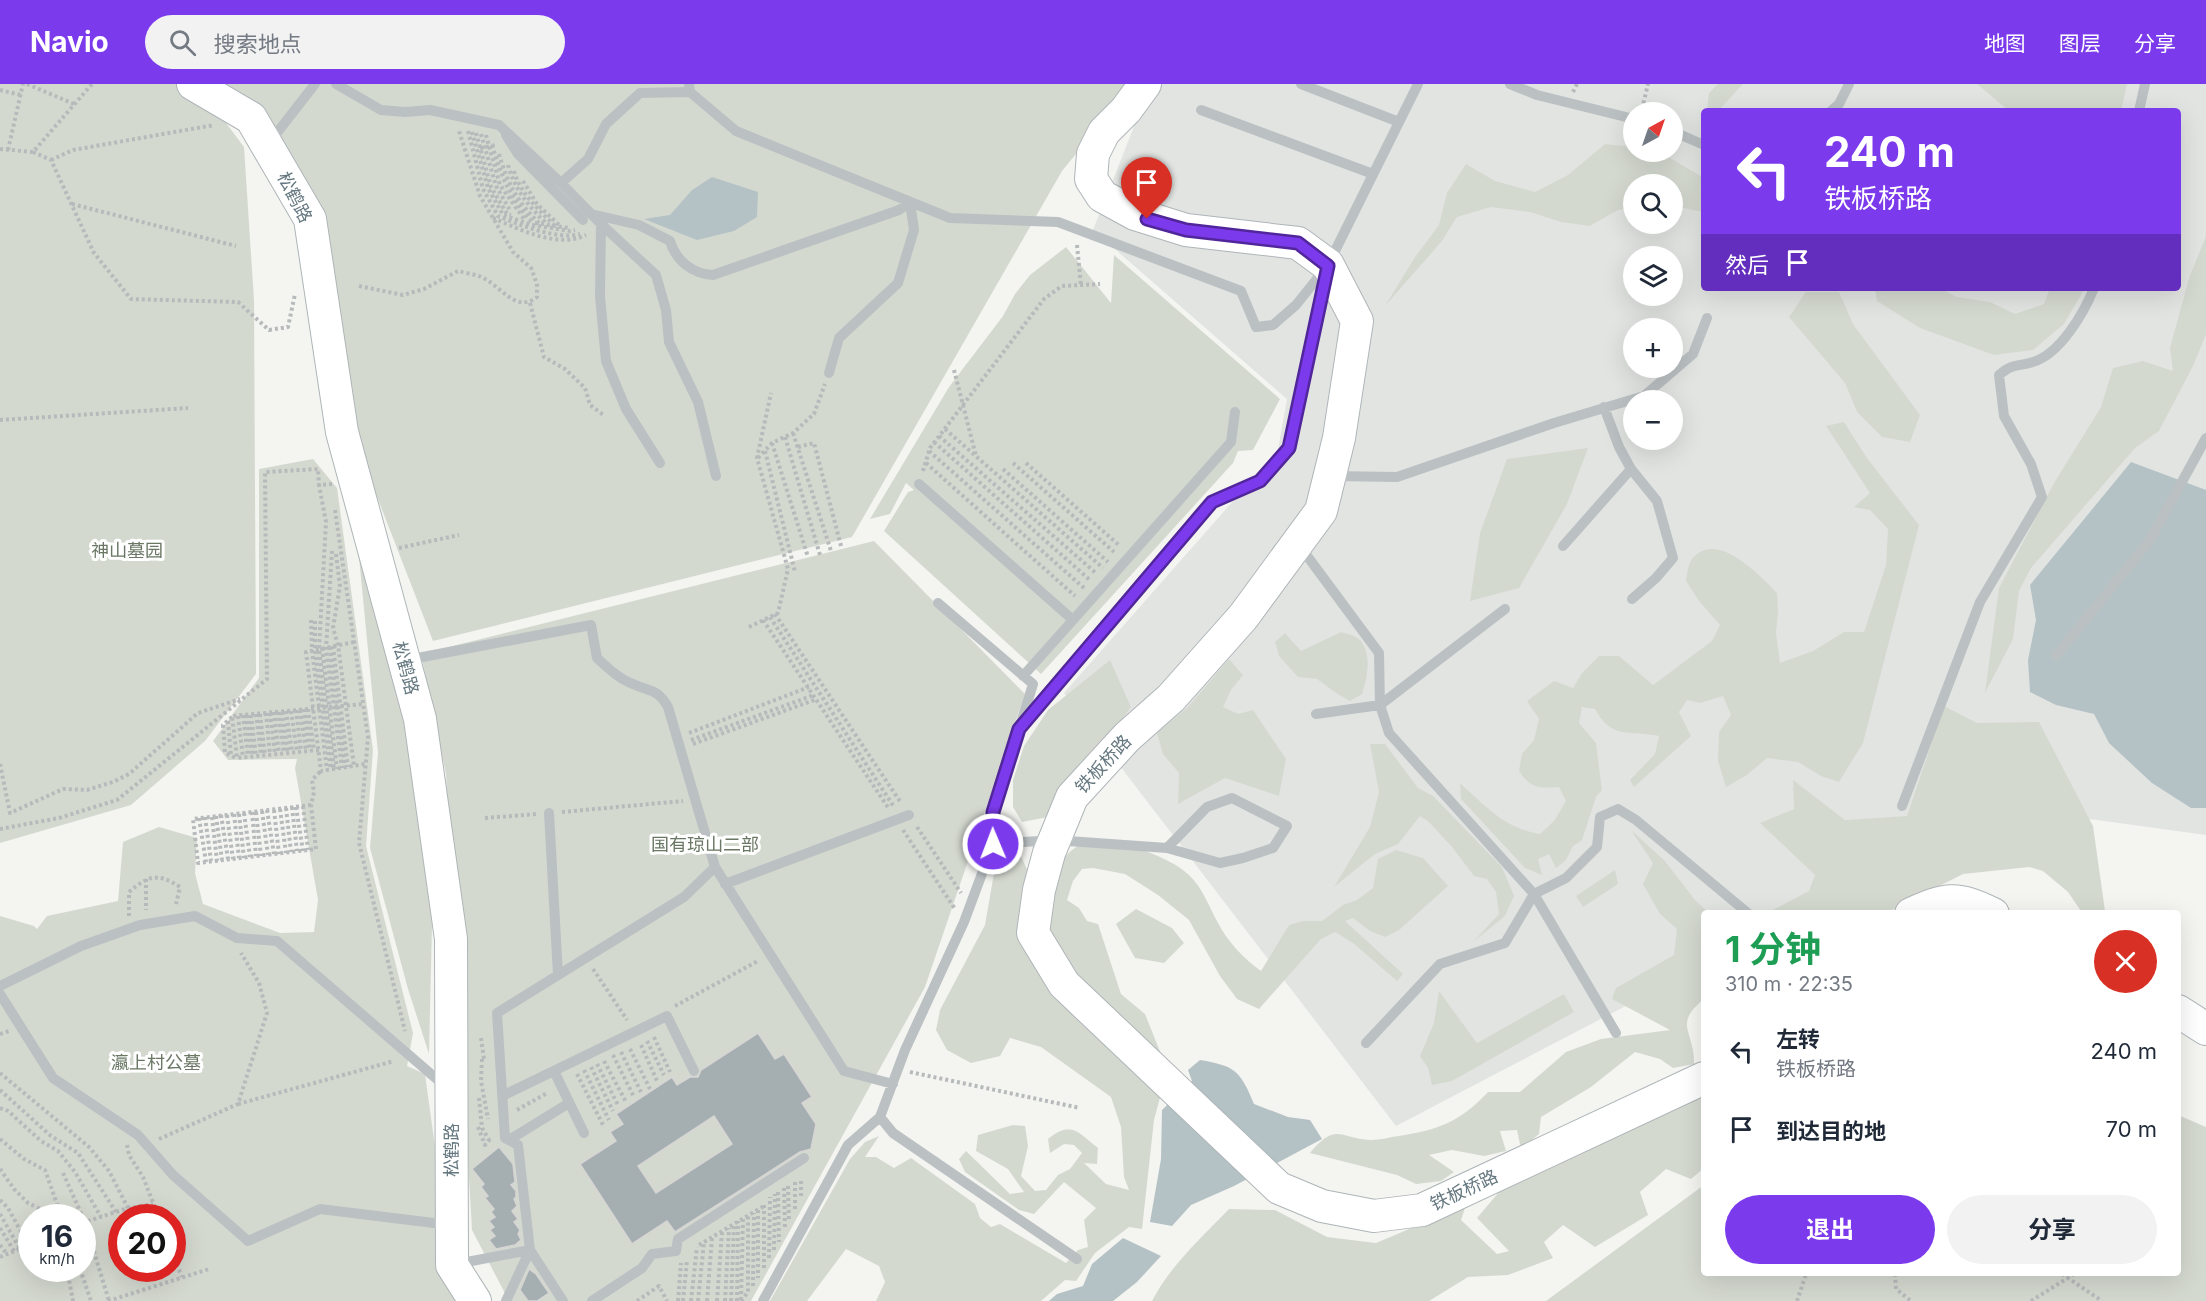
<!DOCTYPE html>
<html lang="zh">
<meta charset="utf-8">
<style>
body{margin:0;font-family:Inter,"Noto Sans SC",sans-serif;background:#f2f2f3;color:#1f2937;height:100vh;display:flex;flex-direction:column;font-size:22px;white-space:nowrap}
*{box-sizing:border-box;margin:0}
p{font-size:20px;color:#747a83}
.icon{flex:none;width:33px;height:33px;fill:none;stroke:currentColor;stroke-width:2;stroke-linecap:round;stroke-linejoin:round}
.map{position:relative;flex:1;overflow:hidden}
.details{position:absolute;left:1701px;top:826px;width:480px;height:366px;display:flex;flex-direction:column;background:#fff;border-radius:6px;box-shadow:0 6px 24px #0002}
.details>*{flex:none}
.top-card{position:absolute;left:1701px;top:24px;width:480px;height:183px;border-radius:6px;box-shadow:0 6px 24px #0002;background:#7c3aed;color:#fff;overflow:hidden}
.needle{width:39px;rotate:40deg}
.controls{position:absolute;left:1623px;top:18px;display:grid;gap:12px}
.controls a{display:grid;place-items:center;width:60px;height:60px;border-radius:50%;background:#fff;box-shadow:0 6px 24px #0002;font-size:30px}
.speed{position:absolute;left:18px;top:1120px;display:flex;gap:12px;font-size:30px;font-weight:700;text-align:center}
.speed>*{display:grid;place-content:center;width:78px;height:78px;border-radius:50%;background:#fff;box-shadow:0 6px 24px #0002;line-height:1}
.speed small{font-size:15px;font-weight:400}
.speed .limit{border:9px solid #d22;background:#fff;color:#111}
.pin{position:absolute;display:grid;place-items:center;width:51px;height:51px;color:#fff;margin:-62px -26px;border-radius:50% 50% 50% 0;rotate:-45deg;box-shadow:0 0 6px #0007}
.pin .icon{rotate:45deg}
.me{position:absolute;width:66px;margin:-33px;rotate:359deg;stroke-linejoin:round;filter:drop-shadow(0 0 4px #0008)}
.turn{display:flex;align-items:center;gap:21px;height:126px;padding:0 24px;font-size:27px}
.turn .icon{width:78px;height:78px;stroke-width:2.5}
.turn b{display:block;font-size:42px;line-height:51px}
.then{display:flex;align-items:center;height:57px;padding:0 24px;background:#0003;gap:12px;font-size:22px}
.round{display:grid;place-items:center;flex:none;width:63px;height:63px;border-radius:32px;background:#f2f2f3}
.headline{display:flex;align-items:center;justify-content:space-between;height:102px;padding:0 24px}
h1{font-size:36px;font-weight:700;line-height:45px;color:#1e9e55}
.cta{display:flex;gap:12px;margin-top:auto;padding:12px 24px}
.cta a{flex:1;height:69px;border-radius:36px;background:#7c3aed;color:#fff;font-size:24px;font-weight:700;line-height:69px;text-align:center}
.cta a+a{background:#f2f2f3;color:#1f2937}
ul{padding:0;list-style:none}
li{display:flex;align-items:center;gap:18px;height:78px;padding:0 24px}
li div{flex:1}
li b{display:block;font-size:22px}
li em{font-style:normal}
header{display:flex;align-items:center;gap:36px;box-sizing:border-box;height:84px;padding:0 30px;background:#7c3aed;color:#fff}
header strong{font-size:28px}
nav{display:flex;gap:33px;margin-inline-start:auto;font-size:21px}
.search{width:420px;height:54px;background:#f2f2f3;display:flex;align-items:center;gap:15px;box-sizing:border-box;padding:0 21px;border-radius:33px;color:#747a83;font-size:22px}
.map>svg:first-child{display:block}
.built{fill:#e2e4e2;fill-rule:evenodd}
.green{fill:#d4d9d0;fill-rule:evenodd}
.water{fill:#b4c2c5}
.building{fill:#a5aeb1;stroke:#d6d5d4;stroke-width:1.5;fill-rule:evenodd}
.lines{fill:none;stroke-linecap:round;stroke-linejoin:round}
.secondary-casing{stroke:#aeb5b8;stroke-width:34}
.path{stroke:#b6babb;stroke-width:4;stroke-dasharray:3 3;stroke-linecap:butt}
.lane{stroke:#bbc1c3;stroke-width:10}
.secondary{stroke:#fff;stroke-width:32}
.route-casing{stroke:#51269a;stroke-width:15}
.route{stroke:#7c3aed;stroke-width:10}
.labels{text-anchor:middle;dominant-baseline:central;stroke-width:6;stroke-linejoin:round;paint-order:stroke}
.street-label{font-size:18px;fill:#657880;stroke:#fff}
.park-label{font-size:18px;fill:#6a7764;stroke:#fff}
</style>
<header>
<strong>Navio</strong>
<div class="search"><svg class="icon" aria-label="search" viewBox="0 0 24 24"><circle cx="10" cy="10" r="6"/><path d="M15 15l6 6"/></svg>搜索地点</div>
<nav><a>地图</a><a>图层</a><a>分享</a></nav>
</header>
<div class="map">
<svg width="2206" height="1217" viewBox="0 0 2206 1217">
<rect width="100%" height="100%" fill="#f4f4f1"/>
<path class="built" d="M1151,0H2206V751L2003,723L1801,829L1704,830V881L1396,1042L1064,609L1278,366L1287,315L1093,146ZM1704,27H2178V204H1704ZM1634,28H1672V68H1634ZM1634,100H1672V140H1634ZM1634,172H1672V212H1634ZM1634,244H1672V284H1634ZM1634,316H1672V356H1634Z"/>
<path class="green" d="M0,0H182L208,15L244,63L254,216L256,590L205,657L131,721L0,759Z
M205,0H1133L1062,87L852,453L433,557L357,361L316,134Z
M1718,0H1743L1718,27H1707L1709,9Z
M1977,0H2127L2121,27H2009Z
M1605,60L1633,63L1634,68H1660L1704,94V128L1673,122L1672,100H1634L1633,124L1618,126L1590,142L1561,138L1530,128L1491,123L1457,133L1442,157L1385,222L1415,173L1439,141L1447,109L1466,80L1495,97L1535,108L1568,91Z
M2206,152V250L2193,282L2159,347L2135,364L2031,484L2019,507L2013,555L1985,609L1999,504L2054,399L2101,323L2113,284L2143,277L2173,287L2170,264L2189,194Z
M1066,163L1111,219L1114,171L1280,315L1253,366L1238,367L1233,379L1041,590L884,447L908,408L914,406L906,399L890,430L870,435L949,303L1003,232L1015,210L1030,191Z
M1875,204H1939L1957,213L1990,218L2015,230L2044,220L2050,204H2085L2064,240L2033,266L1994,271L1920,244L1877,217Z
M1806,208H1839L1853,240L1920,331L1910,358L1882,353L1857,328L1845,299L1789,233Z
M1844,338L1867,374L1919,441L1863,659L1839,698L1821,692L1798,678L1767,674L1747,691L1726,703L1718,677L1719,648L1731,631L1723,612L1700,619L1687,616L1679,628L1691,652L1634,703L1630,696L1655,670L1659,652C1630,646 1611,656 1595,625L1582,623L1579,639L1596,659L1602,706L1596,713L1582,756L1573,762L1566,776L1556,784L1549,770L1538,775L1542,791L1525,784L1461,715L1460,699C1485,722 1506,745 1540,750L1554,737L1566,717L1559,703C1539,704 1531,705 1519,687L1522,670L1534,656L1539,635L1527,617L1554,597L1573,604L1582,589L1599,572H1619L1653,601L1712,557L1720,541L1699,517L1686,497C1687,491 1688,480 1692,475C1717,445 1759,491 1777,509L1778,528L1776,549L1780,579L1813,567L1844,548H1864L1886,481L1888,445L1870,426L1854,423L1870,409L1826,342Z
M1588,364L1567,420L1519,504L1470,517L1480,449L1507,375Z
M313,375L337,404L373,666L366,762L413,949L407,982L425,990L442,1114L468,1217H0V832L34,842L37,845L47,832L118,817L123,758L159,743L197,754L195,789L203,820L280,849L314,848L318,816L295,684L297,675L228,676L213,657L259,594V385ZM32,1134H82V1185H32ZM122,1134H172V1185H122Z
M355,432L410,635L432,841L429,970L408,905L370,764L378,669Z
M874,457L1025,610L925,903L751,1217H509L472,1146L446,690L421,570Z
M1341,548C1347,550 1354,551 1359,555C1373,569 1367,595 1362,610L1350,617L1336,609L1317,595L1298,593L1279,572L1275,558L1285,549L1301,567Z
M1229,575L1243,591L1231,606L1223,623L1238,630L1253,626L1286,675L1279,712L1225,694L1178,720L1179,689L1163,670L1157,649L1188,623Z
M1110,576L1131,623L1058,723L1048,733L1022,738L1013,723V696L1024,662L1048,626Z
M1944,622L1977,639L2039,638L2093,742L2105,827H2081L2068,808L2043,787L2029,783L1963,790L1886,829H1767L1809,807L1815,791L1760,739L1794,725L1793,696L1845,736L1907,732Z
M1370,660H1385L1418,704L1433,712L1502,783L1514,812L1505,832L1473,858L1499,830L1496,808L1487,795L1474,792L1452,763L1429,738L1420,732L1398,760L1375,770L1334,803L1370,743L1379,708Z
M1631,746L1665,777L1695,816L1709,829L1704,830V915C1672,941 1695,947 1694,980L1673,984L1660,975L1635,968L1591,1003L1541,1033L1539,1050L1521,1065L1517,1046L1500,1047L1506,1067L1484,1072L1452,1066L1429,1071L1454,1088L1441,1097L1416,1100L1397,1091L1310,1069C1337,1037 1339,1055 1371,1056C1380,1056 1390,1053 1399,1052C1438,1046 1460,1038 1488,1008H1520L1566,968L1601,955L1670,946L1612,915L1616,904L1674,871L1677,845L1660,830L1643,800L1653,779Z
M1118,757C1141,766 1171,774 1189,791C1203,804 1209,823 1218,839C1228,858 1243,874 1261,887L1289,841L1303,837H1322L1343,821L1357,816L1373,804L1378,775L1396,766L1423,774L1448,802L1399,846L1385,853L1370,847L1353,834L1345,837L1403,890L1397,897L1353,859L1335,848L1321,855L1259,925L1237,915L1220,892L1189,836L1158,811L1125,790L1093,784L1082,785L1073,797L1067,816L1079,824L1087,837L1098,840L1121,910L1145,930L1169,990L1070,890L1043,844C1048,818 1052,774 1080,761C1090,757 1107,758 1118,757Z
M997,772H1021L1029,790L1023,838L1161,1010L1154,1036L1142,1145L1129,1143L1095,1169L1076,1197L1065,1196L1041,1217H876L885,1198L879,1182L846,1165L807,1217H770L850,1075L865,1058L879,1052L865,1073H876L894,1084L911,1074L975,1120L980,1134L991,1143L1000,1140L1066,1179L1078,1166L1088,1163L1084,1136L1096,1124L1064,1098L1034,1130L1019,1126L965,1088L959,1075L966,1067L1010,1110L1024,1108L1008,1085L976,1067L978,1051L1013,1041L1025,1042L1028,1062L1021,1092L1035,1107L1046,1106L1058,1091L1070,1085L1082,1069L1074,1061L1064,1060L1050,1069L1048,1055C1072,1036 1077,1048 1098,1064L1097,1080L1084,1079L1106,1100L1129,1106L1124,1093L1121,1043L1111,1013L1041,963L1010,954L1000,972L971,979L947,966L936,946L940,926L985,841Z
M1615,786L1618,800L1583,823L1576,812Z
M1136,825L1172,844L1184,859L1164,879L1135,874L1116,840Z
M1439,907L1477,959L1564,910L1574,928L1452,997L1432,1001L1428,984L1420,972L1434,939Z
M1702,1012L1704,1016V1084L1691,1095L1666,1085L1640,1108L1648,1131L1595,1163L1563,1141L1544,1158L1553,1174L1508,1191L1468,1193L1429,1217H1152C1170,1182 1202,1153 1229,1125L1275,1126L1327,1153L1376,1159L1466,1121L1461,1136L1497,1170L1509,1167L1477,1134L1499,1108Z
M2178,1031L2206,1043V1217H1546L1704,1101V1190H2178Z"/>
<path class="water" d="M712,93L758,108L757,133L734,147L697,156L644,135L670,131L692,106Z
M2131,378L2206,406V724H2191L2152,699L2109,659L2094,630L2056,621L2030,608L2028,576L2036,536L2030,501Z
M1200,976C1235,982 1240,986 1254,1020L1288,1033L1310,1036L1322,1055L1234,1102L1191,1121L1172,1142L1150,1138L1161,1075L1162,1026L1192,997L1188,986Z
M1123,1154L1161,1172L1137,1198L1113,1217H1049L1057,1210L1083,1202L1092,1180Z"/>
<path class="building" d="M758,949L775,975L784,970L812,1013L802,1019L816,1040L811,1065L800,1068L675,1148L667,1137L632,1160L580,1080L616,1057L610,1048L623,1040L616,1030L672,993L677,1001L690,993H698L701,986ZM714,1032L732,1060L656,1109L638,1082Z
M499,1063L513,1080L515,1098L511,1101L516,1107V1113L514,1115L517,1122L512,1127L518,1135L514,1138L520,1146L518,1150L521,1156L515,1161L496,1165L489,1156L495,1152L490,1146L494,1143L489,1137L495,1133L491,1128L494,1125L485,1114L488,1112L481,1103L484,1100L472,1085Z
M529,1185L536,1190L549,1209L537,1217H528L520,1206Z"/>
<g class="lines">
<defs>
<path id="secondary" d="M193,0L251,34L310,135L342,348L420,635L451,855L452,1181L475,1217
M1145,0L1126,26L1104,48L1093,70L1091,95L1102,112L1135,130L1186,146L1298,159L1328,181L1357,237L1339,354L1321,427L1243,533L1171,614L1127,653L1072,713L1049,769L1039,806L1033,849L1064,900L1279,1104L1322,1122L1374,1132L1422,1126L1704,994
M1911,830C1946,814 1957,812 1993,830
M2178,927L2206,945"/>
</defs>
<use href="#secondary" class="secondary-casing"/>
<path class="path" d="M27,0L74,20
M0,6L21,11
M1573,8L1577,0
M1642,25L1648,0
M468,47L483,105L498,132C520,141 556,156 580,150
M472,48L488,104L503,131L532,141L570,147L575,146
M476,49L491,103L507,130L511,131
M481,50L496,102L511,128
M486,51L500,101L524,135
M492,61C502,93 509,114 533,139
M480,64L496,61
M0,65L33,68L92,0
M8,66L23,0
M33,68L51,76L94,169L131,215L238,218L269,246L288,243L295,210
M499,70C508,100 517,118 540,140
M51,76L73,66L214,41
M508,81C515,106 529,123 548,141
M514,87C520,109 538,125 554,141
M523,97L537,120L560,142
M72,120L236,162
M493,134C519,145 558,165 586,151
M535,139L569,144
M1077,161L1081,202
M359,202L403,211L424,205L458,187C465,189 474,190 481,193C501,201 515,230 537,213V200L531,184L513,168L480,112L459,47
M530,219L544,273L565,285L585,304L590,321L605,332
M954,286L976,372
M0,336L188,324
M945,345L1103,484
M793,349L831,467
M939,352L1097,490
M785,353L820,471
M934,358L1091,497
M772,359L808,473
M798,363L814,359L841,462
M765,367L795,488
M929,367L1084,504
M758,374L772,359L793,349L814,330L825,300
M926,379L1075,512
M1013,379L1114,468
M1026,379L1120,462
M1003,385L1108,478
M923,387L930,364L1044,215L1062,202L1100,200
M332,400L319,401L326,438L319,565L334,685
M335,426L368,653L359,759L405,947
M399,464L459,451
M332,467L326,564L342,684
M336,470L340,502L333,544L338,561L354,682
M775,530L901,719
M770,533L894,723
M311,536L312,567L327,686
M763,536L889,725
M315,537V566L331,686
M749,543L778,529L788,485L757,374L771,309
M354,558L306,568L321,687L365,680
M333,562L348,683
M330,563L345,683
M322,564L337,685
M304,625L310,667
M308,625L314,666
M296,626L301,667
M300,626L306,667
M286,627L292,668
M291,627L297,668
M274,628L279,670
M278,628L284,669
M282,628L288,669
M266,629L270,671
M270,629L275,670
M256,630L261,671
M260,630L265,671
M243,631L248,673
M247,631L252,672
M251,631L256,672
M238,632L243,673
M232,633L223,641L225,669L236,674
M228,637L231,672
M689,649L809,603
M691,656L814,611
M693,660L817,615
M319,666L237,674L232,632L363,620
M0,680L10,729L63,705L87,706L113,698L129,690L198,629L240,615
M311,721L193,735L198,779L316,765L311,721L314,708L312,696L321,687
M303,722L308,766
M292,723L297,767
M296,723L303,767
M286,724L291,768
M280,725L286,769
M267,726L274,770
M274,726L279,770
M262,727L268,771
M252,728L256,772
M256,728L261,772
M562,728L683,717
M244,729L250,773
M234,730L239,774
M239,730L244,774
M221,731L228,775
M227,731L233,775
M216,732L222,776
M205,733L211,777
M212,733L217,777
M199,734L206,778
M485,734L537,730
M917,743L961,809
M0,745L59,734L117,716L267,595L265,388L318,385L319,401
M903,746L955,825
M146,795V826
M129,832V808C148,792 157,788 180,803L176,820
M593,885L627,936
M675,922L758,877
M0,950L9,947
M654,953L670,988
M481,954L484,975
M647,957L664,991
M641,961L657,997
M630,965L650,1005
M621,968L641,1008
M613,971L634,1013
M482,975L481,997L488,1035
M604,977L626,1018
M597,980L618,1021
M591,983L613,1027
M584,986L609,1036
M910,988L1080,1024
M0,989L89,1063L109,1087L128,1124
M577,990L603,1041
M0,1006L51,1052L78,1069L116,1128
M479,1014L482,1044L489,1056
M238,1020L394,977
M0,1024L8,1027L41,1057L58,1067L75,1088L101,1133
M517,1026L547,1009
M478,1043L485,1061L491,1054
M0,1055L24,1075L45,1086L62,1134
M159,1055L238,1020L267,929L259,899L241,869
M127,1061L129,1071L143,1093L159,1134
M0,1085L14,1105L28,1119L59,1134
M63,1089L85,1138L109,1217
M801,1097V1113
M788,1102L789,1136
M784,1104L785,1144
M778,1108L779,1158
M0,1116L8,1124L29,1162
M795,1125V1097
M758,1126V1194
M0,1130L20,1165
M82,1139L128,1124L153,1120
M0,1144L14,1167
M0,1161L7,1170
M699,1161L764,1122
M774,1166L775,1110
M172,1169L182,1193
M0,1173L32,1160
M769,1174L770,1113
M764,1184V1120
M67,1185L73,1217
M80,1185L91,1217
M1895,1190L1896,1205L1911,1217
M2062,1190L2102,1217
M753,1202L754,1129
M741,1216L743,1134
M108,1217L209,1185
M637,1217L659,1202L667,1217
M678,1217L681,1179
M683,1217L687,1176
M691,1217L697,1163
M698,1217L704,1158
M707,1217L712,1154
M717,1217L722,1148
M725,1217L729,1144
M731,1217L734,1140
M737,1217L738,1137
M741,1217L748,1208V1132
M1797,1217L1806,1190
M2031,1217L2074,1190"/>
<path class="lane" d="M336,0L381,26L405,28L430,26L499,41L561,99L588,75L606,40L640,9L690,8
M689,0L690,8L736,47L950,134L1058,138L1241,207L1256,243L1273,241L1296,221L1328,181L1418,0
M1301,0L1399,38
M1510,0L1537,11L1634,35
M1201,26L1373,90
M1831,27L1839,20L1849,0
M2139,27L2145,0
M1672,47L1704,61
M506,51L518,70L583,136
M269,59L315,0
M561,99L601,140L656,191L666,226L669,258L698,318L716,392
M591,130L639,141L670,157C676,177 693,190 713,191L899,126L910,118
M601,140L600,212L606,277L626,325L660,379
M829,289L839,254L898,199L914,146L910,118
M1604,323L1619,363L1631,385L1657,417L1673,474L1656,494L1632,515
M1331,392L1397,393L1554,339L1644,312L1693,270L1707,234
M919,400L1073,536L1023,592
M1299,461L1379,569L1380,621L1389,649L1534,810L1566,794L1597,763L1600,733L1618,725L1636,736L1749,830
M1563,462L1631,385
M938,519L1033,600L1021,639
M1073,536L1231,358L1235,328
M2056,572L2150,456L2206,354
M407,576L591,541L597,574C608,584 619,595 633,600C650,608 657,604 668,623L715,783L684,813L497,929L505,1054L518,1061L530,1166L563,1217
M1316,630L1380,621L1505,525
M1902,722L1980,518L2042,413L2031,380L2004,332L1999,291C2013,279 2016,283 2033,278C2060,270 2084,229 2094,204
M549,729L558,891
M993,760L1054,756L1167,764L1207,723L1232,714L1287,742L1273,764L1243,774L1220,779L1167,764
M715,783L844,987L893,1000
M725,800L909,731
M0,902L81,862L140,841L195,832L237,854L277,857L446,1003
M0,910L53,994L138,1051L173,1091L248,1157L320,1125L450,1141
M1366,959L1440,880L1505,859L1534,810L1616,949
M554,987L584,1049
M502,1012L667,932L694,987
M880,1033L893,1049L1077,1175
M509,1056L569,1019
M456,1180L530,1166L506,1217
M592,1217L642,1184L652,1170L676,1167L678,1155L804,1074
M763,1217L848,1061L880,1033L905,966L964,838L993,760V728L1019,645L1212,418L1260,397L1289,364L1326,192"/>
<use href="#secondary" class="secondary"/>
</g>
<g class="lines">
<defs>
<path id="route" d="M993,760V728L1019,645L1212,418L1260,397L1289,364L1328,182L1298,159L1186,146L1147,135"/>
</defs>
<use href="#route" class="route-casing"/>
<use href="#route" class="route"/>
</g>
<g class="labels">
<g class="street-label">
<text transform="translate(295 113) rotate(63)">松鹤路</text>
<text transform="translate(406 584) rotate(75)">松鹤路</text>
<text transform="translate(1103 680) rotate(-47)">铁板桥路</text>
<text transform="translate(451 1066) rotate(-90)">松鹤路</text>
<text transform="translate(1464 1106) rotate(-25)">铁板桥路</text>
</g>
<g class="park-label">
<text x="127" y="466">神山墓园</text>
<text x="705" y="760">国有琼山二部</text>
<text x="156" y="978">瀛上村公墓</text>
</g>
</g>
</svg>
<div class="controls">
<a><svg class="needle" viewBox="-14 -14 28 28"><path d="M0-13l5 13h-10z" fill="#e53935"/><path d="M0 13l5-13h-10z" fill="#747a83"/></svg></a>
<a><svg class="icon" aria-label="search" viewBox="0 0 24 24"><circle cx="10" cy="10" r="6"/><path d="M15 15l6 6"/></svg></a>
<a><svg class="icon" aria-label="layers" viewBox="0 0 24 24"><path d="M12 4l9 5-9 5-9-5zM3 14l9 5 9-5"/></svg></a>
<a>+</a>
<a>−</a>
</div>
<div class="speed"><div>16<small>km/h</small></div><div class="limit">20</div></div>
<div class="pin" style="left:1147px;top:135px;background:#d93025"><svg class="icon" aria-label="arrive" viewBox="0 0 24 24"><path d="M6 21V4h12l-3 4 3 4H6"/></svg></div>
<svg class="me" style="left:993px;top:760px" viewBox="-20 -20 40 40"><circle r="17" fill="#7c3aed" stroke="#fff" stroke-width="3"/><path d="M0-11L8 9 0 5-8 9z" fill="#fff"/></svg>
<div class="top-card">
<div class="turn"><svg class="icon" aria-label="left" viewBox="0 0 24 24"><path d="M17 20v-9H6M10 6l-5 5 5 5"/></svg><div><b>240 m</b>铁板桥路</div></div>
<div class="then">然后<svg class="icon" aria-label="arrive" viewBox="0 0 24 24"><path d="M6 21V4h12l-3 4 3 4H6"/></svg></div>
</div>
<section class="details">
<div class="headline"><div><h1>1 分钟</h1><p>310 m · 22:35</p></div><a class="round" style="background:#d93025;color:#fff"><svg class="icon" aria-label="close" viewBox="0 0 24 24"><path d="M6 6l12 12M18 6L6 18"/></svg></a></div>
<ul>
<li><svg class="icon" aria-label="left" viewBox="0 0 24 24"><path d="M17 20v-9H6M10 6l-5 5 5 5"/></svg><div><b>左转</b><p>铁板桥路</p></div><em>240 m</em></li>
<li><svg class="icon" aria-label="arrive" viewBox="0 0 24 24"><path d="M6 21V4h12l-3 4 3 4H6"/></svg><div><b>到达目的地</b></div><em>70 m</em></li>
</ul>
<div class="cta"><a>退出</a><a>分享</a></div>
</section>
</div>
